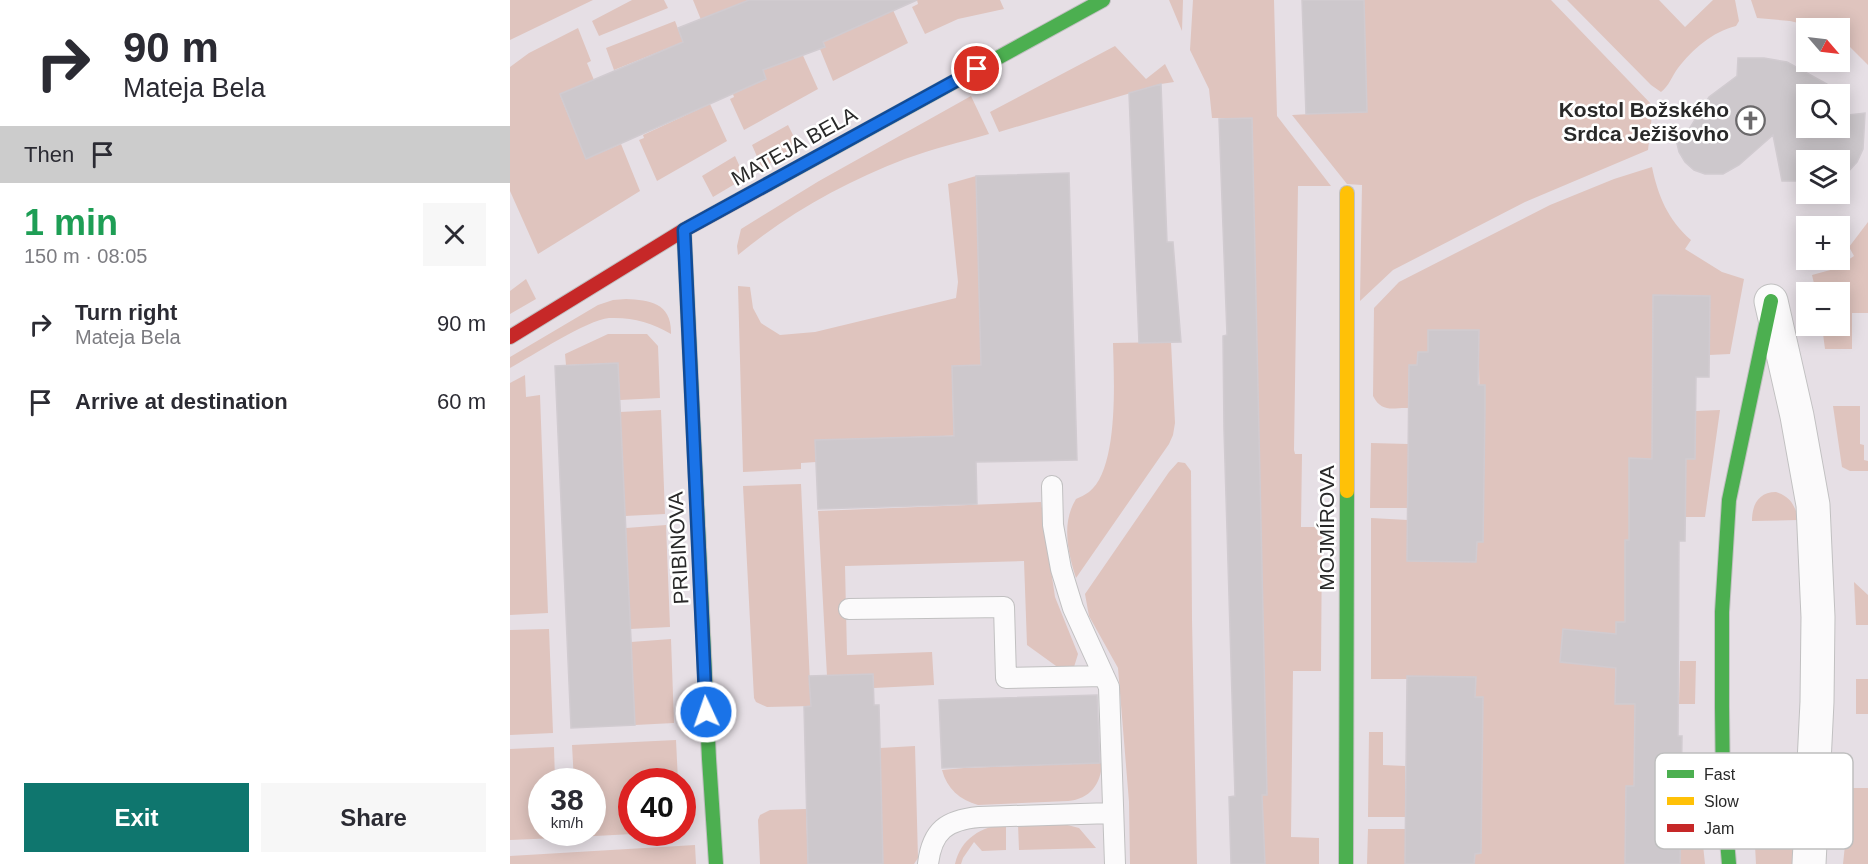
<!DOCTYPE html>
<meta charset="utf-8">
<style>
body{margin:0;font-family:Helvetica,sans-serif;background:#f7f7f7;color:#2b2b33;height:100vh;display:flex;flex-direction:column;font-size:22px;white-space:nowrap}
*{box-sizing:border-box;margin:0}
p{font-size:20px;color:#7c7c81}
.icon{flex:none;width:33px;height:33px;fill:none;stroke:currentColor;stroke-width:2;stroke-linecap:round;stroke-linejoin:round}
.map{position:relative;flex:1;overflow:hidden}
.panel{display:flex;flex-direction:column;background:#fff;width:510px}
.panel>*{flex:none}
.guide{background:#fff;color:#2b2b33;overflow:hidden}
.needle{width:39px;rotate:118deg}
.controls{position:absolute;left:1286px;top:18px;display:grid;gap:12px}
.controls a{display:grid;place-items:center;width:54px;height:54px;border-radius:0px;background:#fff;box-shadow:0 3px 15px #0003;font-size:30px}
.speed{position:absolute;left:18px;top:768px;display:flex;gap:12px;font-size:30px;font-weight:700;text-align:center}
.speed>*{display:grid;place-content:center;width:78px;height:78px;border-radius:50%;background:#fff;box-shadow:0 3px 15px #0003;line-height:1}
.speed small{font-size:15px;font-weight:400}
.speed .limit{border:9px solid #d22;background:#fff;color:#111}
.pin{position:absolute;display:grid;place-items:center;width:51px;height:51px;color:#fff;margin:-26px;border:3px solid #fff;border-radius:50%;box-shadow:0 2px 6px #0007}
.me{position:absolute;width:66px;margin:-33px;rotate:357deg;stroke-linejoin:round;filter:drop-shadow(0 0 4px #0008)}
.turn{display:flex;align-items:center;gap:21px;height:126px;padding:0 24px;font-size:27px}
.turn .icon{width:78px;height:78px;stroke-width:2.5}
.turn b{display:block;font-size:42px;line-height:51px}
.then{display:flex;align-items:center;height:57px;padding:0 24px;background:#0003;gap:12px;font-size:22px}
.round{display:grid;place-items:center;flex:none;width:63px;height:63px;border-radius:0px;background:#f7f7f7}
.summary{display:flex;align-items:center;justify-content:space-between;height:102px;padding:0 24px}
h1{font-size:36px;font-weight:700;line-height:45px;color:#1e9e55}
.primary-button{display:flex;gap:12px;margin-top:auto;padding:12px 24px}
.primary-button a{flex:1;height:69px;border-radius:0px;background:#0f766e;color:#fff;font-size:24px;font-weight:700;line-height:69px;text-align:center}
.primary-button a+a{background:#f7f7f7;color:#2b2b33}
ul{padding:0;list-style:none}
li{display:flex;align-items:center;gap:18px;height:78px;padding:0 24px}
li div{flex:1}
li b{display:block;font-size:22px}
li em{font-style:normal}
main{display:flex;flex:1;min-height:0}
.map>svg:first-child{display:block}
.green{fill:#dfc4be}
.building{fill:#cdc8cc;stroke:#d1cbd0;stroke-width:1.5}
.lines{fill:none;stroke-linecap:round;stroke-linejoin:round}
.lane-casing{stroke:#c1c0c1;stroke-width:22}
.street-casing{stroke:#c1c0c1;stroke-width:35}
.fast-casing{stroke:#c1c0c1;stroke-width:16}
.slow-casing{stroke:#c1c0c1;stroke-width:16}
.jam-casing{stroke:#c1c0c1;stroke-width:16}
.lane{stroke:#fbfafb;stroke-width:20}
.street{stroke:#fbfafb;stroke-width:33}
.fast{stroke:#4caf50;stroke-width:14}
.slow{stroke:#ffc107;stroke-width:14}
.jam{stroke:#c62828;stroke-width:14}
.route-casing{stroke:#114b97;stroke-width:15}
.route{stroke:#1a73e8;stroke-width:10}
.labels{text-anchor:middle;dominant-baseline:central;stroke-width:5;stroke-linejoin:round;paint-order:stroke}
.poi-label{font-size:21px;font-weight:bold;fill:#292929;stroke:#fff;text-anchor:end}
.street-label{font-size:21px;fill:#292929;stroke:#fff}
.key{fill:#fff;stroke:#bfbfbf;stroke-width:1.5}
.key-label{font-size:16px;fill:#292929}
</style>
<main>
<section class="panel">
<div class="guide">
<div class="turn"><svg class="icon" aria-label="right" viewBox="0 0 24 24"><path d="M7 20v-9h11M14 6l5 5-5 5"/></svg><div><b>90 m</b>Mateja Bela</div></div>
<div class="then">Then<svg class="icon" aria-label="arrive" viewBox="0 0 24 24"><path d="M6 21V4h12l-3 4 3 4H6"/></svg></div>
</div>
<div class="summary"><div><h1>1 min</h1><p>150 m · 08:05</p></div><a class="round"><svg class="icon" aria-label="close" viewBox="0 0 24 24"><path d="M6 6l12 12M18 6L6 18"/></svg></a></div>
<ul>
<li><svg class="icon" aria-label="right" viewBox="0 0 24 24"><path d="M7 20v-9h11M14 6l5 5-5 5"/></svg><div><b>Turn right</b><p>Mateja Bela</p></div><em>90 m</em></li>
<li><svg class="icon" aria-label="arrive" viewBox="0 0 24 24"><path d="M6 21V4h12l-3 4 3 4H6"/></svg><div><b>Arrive at destination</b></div><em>60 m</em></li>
</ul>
<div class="primary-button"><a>Exit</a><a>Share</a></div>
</section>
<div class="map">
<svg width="1358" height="864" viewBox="0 0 1358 864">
<rect width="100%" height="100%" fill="#e6dfe5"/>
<path class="green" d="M0,0H83L0,40Z
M122,0H154L158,8L89,36L82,21Z
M183,0H239L196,32Z
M407,0H490L494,9L448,19L415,34L402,7L408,4Z
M659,0H673L672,31Z
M683,0H764L767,116L821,186H788L784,450L785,454H792L791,527H812L811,671H783L781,837L809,838V864H754L752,795H757L741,118H702L699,89L680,50Z
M854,0H1041L1143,106L1138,150L1015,202L883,270L850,301L852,185L837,184L782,115L857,111Z
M1057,0H1149L1175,27L1203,0H1225L1229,21L1226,26C1202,32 1183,49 1168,68C1162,76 1159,86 1151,92L1141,85Z
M1241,0H1358V65L1339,46L1329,39V28H1309L1280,21L1247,18Z
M383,10L398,43L323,81L310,49L315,46L313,42Z
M165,21L173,42L104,70L96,48Z
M68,28L81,61L77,63L84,80L50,95L76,159L111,144L130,191L28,254L0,191V67L19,53Z
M605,46L636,79L655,64L664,82L651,84L489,132L480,112Z
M291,51L308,89L234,130L220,99L224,97L223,94L256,79L252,68Z
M461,96L479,134C451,142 422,149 395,159C335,182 277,214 228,255L227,246L231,229L309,181Z
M200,104L217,141L147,181L129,140L134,138L133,135Z
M278,125L289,147L252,168L242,145Z
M225,156L235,178L203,197L192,176Z
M1142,167C1148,196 1158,220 1181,240L1175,249L1212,272L1234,279L1220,354L1199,355L1143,296L1142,459H1119V540L1115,541V622L1106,623L1105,704H1125L1124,786H1116L1115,864H964L965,854L971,853L973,697H965L966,677L897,676V679H861V518L898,520L897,561L966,562L967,542H973C974,471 968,401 969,331L918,330V352H908L907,365H899L898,408C885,407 872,414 863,396L864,308L889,282L1040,205L1104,179Z
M466,176L471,365L442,367L443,415L464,435L305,440L306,462L291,463V469L233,472L228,286L240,287L243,308L251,323L270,335L305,332L446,298L448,282L438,184Z
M1358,222V313H1342V349H1315L1312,326H1329V292H1306L1302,275L1324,269L1344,256L1339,247Z
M16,279L26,299L0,314V291Z
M116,299C140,300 162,303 161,334C141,322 122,317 99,318C77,320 22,356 0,368V357L88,305L103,300Z
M98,334H137L148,346L150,398L110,400L108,363L56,365L55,354Z
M661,342L665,423L663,435L659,444L566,578C558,553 551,523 566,499C570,497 575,495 579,492C609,469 604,379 603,343Z
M15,375L16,397L30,395L38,613L0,615V383Z
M1323,406H1350V444L1354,445V460L1358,461V471H1340L1332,467Z
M151,410L155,514L115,516L110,412Z
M1210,410L1195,517H1175L1176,459H1185L1186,411Z
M861,443L898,444V508H860Z
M668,462L675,463L681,471L682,620L687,864H620L619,802L608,668L579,616L575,594L659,472Z
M291,484L301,706L257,707L246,702L244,698L233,486Z
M1266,492C1280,496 1286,506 1288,520L1242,521C1242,504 1249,492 1266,492Z
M531,502L545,597L568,654L564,667L560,670L553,671L517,645L514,561L335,566L337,655L422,652L424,685L364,688L363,674L317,676L308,511Z
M156,525L160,627L120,629L116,528Z
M1344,582L1358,595V625H1346Z
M39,629L43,733L0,735V630Z
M161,639L164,723L125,725L121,642Z
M1170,661H1186L1185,704H1169Z
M1346,679H1358V714H1346Z
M859,732H873V765L895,766V817H858Z
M166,740L168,781L122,782V832L142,833L66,837V833L82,832V782L64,781L62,745Z
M405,746L408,858L404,864H373L370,748Z
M44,747L45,781L32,782V832L47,833V838L0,840V749Z
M592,763C591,784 580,799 558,801L468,805C450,800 437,789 432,770L454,768Z
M1341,788H1358V864H1333Z
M1242,790H1288L1283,864H1246Z
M296,809L298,864H250L248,820L250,815L260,810Z
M550,823L569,828L586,848L509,850L508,824Z
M496,824V850L472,851L464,842L453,858L451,864H445C451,838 471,827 496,824Z
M1170,826H1191L1195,864H1170Z
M858,829H895V864H857Z
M185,845L186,864H0V856Z"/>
<path class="building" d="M239,0H407L313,42L315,47L253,70L256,79L76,159L50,94L173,42L168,28Z
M792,0H854L857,112L796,114Z
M1228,58H1254L1277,62L1317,84L1322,94H1296V128H1329V104L1338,115L1355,113L1353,149L1347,162L1338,172L1329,176V160H1296V181H1272L1263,135L1229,165L1213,174H1195L1184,170L1175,162L1169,152L1164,131H1178L1199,97L1227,76Z
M651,84L657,242H663L671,342L629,343L619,93Z
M742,118L757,795H752L755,864H721L719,797L725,796L714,430L713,336L717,335L709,119Z
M559,173L567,460L466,462L467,504L308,509L305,440L444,436L442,366L471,365L466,176Z
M1143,295L1200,296L1199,377H1186L1185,459H1176L1175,541H1169L1168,736H1172L1170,864H1115L1116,786H1124L1125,704H1105L1106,668L1050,662L1053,629L1106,634V622H1115V540H1119V458L1142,459Z
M918,330H969L968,385H975V410L973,542H967L966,562L897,561L899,365H907L908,352H918Z
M108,363L125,725L61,728L45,366Z
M363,674L364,705H369L373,864H298L294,707L301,706L299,676Z
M897,676L966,677L965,697H973L971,853L965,854L964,864H895Z
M587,695L590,763L432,768L429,700Z"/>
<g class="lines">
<defs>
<path id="lane" d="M542,486L543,525L551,569L563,608L599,687L605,864
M339,609L494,607L496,678L594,676
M418,864C422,830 437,820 469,817L603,813"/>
<path id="street" d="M1261,301L1287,416L1303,505L1308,617L1307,702L1299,864"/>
<path id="fast" d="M258,184L593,0
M174,230L199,759L206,864
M836,864L837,491
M1219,864L1213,792L1212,707V612L1219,500L1261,301"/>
<path id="slow" d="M837,491V193"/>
<path id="jam" d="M0,337L174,230L258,184"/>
</defs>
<use href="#lane" class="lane-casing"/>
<use href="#street" class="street-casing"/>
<use href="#fast" class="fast-casing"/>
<use href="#slow" class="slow-casing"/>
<use href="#jam" class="jam-casing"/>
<use href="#lane" class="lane"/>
<use href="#street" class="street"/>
<use href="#fast" class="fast"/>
<use href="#slow" class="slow"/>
<use href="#jam" class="jam"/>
</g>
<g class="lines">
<defs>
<path id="route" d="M196,712L174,230L467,69"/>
</defs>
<use href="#route" class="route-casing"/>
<use href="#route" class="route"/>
</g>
<defs>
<symbol id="church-ring" viewBox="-11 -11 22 22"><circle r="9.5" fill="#fff" stroke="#6b696b" stroke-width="1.5"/><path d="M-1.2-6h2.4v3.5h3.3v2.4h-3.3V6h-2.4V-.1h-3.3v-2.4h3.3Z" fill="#6b696b"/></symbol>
</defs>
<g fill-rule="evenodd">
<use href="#church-ring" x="1224" y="104" width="33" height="33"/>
</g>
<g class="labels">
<g class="poi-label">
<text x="1219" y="109">Kostol Božského<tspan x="1219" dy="24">Srdca Ježišovho</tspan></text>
</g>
<g class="street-label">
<text transform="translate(284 146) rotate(-29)">MATEJA BELA</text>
<text transform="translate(816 528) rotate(-90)">MOJMÍROVA</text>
<text transform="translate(168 548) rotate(-93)">PRIBINOVA</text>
</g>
</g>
<rect x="1145" y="753" width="198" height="96" rx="9" class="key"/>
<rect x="1157" y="770" width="27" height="8" fill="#4caf50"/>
<rect x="1157" y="797" width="27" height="8" fill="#ffc107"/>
<rect x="1157" y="824" width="27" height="8" fill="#c62828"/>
<g class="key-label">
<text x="1194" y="780">Fast</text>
<text x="1194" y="807">Slow</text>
<text x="1194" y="834">Jam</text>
</g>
</svg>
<div class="controls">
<a><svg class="needle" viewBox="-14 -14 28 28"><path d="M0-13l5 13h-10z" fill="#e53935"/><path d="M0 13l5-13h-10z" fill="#7c7c81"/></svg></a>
<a><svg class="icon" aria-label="search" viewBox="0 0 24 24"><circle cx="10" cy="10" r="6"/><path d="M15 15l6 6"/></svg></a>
<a><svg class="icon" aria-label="layers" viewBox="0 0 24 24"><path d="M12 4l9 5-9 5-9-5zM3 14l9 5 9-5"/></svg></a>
<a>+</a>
<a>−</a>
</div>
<div class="speed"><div>38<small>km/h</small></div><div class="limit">40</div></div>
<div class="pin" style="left:467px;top:69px;background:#d93025"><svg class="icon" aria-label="arrive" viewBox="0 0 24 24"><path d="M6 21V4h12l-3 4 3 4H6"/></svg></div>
<svg class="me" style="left:196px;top:712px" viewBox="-20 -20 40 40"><circle r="17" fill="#1a73e8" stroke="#fff" stroke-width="3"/><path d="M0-11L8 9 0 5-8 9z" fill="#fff"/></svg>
</div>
</main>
